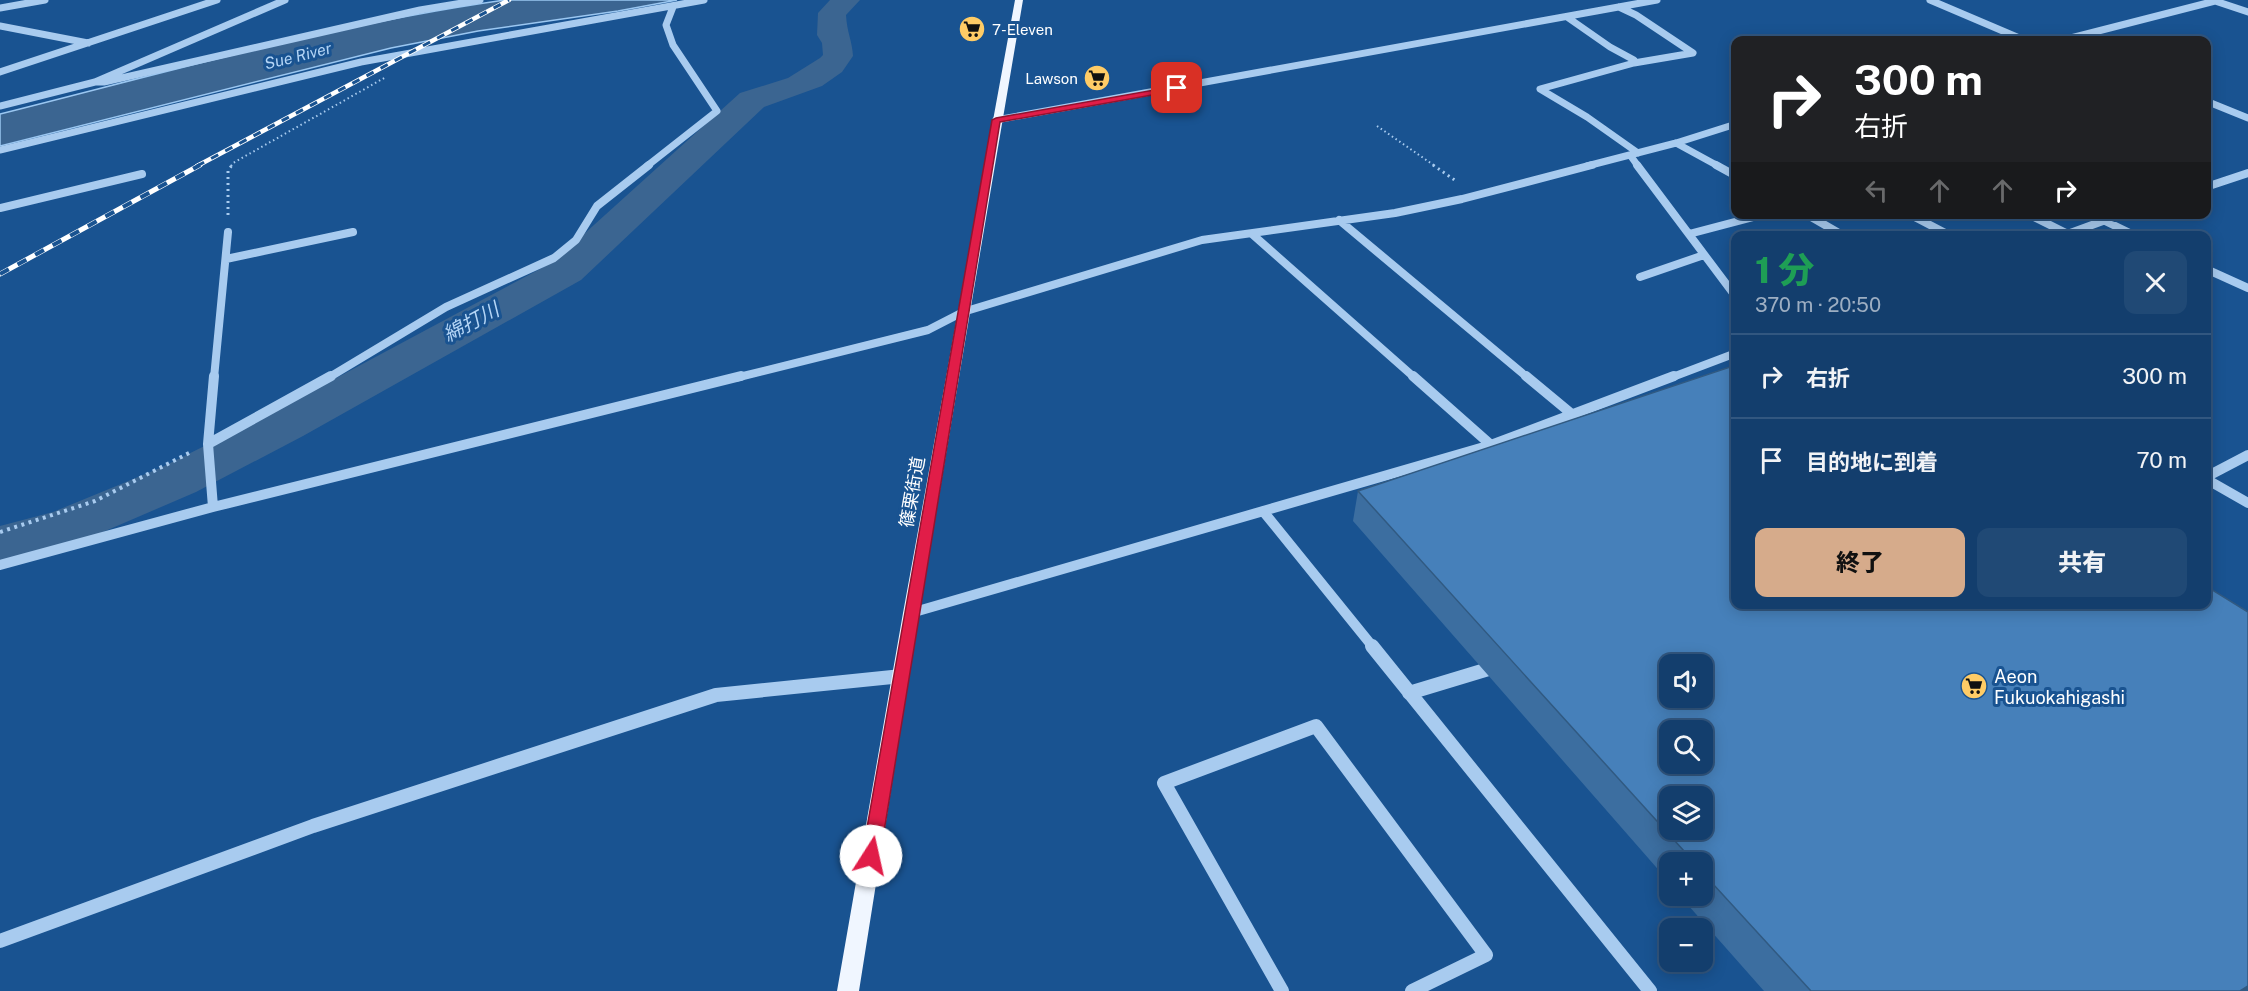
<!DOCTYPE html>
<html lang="ja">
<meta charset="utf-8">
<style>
body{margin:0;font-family:"Public Sans","Noto Sans JP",sans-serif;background:#204975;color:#f1f3f6;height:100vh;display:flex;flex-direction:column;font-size:22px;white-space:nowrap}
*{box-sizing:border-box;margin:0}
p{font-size:20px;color:#9daec2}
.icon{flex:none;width:33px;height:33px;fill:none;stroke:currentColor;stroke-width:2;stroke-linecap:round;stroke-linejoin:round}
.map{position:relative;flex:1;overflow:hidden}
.details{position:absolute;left:1731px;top:231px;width:480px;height:378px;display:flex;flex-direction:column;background:#133e6d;border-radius:12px;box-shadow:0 3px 15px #0003,0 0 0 2px #325780}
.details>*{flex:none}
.guide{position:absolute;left:1731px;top:36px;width:480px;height:183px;border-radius:12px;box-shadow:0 3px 15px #0003,0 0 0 2px #325780;background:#202124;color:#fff;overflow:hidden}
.tools{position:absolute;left:1659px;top:654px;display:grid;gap:12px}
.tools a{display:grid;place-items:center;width:54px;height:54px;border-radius:12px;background:#133e6d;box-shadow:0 3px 15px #0003,0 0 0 2px #325780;font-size:30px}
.pin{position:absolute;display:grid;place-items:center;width:51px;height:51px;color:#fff;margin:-26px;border-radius:12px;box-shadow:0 3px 9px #0006}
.me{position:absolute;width:66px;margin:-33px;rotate:10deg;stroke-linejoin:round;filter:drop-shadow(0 0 4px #0008)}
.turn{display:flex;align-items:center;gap:21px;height:126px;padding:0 24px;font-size:27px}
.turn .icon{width:78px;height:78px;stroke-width:2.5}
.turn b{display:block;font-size:42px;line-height:51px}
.lanes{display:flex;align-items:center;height:57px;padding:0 24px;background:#0003;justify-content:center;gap:30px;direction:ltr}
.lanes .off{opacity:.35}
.round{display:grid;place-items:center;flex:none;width:63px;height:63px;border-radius:12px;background:#204975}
.head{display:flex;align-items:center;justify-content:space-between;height:102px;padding:0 24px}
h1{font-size:36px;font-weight:800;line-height:45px;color:#1e9e55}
.cta{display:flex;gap:12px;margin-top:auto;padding:12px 24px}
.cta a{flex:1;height:69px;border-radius:12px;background:#d6ab8b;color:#111;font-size:24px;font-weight:800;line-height:69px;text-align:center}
.cta a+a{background:#204975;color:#f1f3f6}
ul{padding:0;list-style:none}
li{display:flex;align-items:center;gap:18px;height:84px;padding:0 24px;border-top:2px solid #325780}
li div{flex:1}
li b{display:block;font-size:22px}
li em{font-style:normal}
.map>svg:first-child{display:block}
.water{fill:#3b6591;stroke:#9bc7f1;stroke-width:1.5}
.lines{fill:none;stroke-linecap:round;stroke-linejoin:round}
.river{fill:#3b6591;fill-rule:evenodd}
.path-far2{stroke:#a8cbef;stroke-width:2;stroke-dasharray:1.5 3;stroke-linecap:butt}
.path-far1{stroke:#a8cbef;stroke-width:3;stroke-dasharray:2 4;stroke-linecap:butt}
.path{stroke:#a8cbef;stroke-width:4;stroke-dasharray:3 4.5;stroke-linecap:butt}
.minor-far3{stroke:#a8cbef;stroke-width:7}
.minor-far2{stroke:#a8cbef;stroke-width:8}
.minor-far1{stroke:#a8cbef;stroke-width:10}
.minor{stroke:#a8cbef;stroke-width:14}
.major{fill:#f0f6ff;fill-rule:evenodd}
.rail-far1-casing{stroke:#fff;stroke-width:4.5}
.rail-casing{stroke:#fff;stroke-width:5}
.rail-far1{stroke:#195391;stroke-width:3;stroke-dasharray:8;stroke-linecap:butt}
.rail{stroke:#195391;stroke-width:4;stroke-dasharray:10;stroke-linecap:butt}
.wall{fill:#3c6ea0}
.shaded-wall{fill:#315a82}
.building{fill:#4680ba;stroke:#315a82;stroke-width:1.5;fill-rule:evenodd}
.route{fill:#e11d48;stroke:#92132f;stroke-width:1.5}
.labels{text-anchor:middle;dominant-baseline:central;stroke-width:6;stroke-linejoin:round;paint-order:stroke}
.far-poi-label{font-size:15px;fill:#fff;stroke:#195391;text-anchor:start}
.far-water-label{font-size:16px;font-style:italic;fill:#b4d5f6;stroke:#195391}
.street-label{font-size:18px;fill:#fff;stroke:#195391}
.poi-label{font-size:18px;fill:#fff;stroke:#195391;text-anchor:start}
.water-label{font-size:20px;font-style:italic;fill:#b4d5f6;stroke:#195391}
</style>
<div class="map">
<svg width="2248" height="991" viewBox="0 0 2248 991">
<rect width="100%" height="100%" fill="#195391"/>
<path class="water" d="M505,0H677L618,11L478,31L391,48L0,146V114C167,72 334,24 505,0Z"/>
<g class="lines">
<path class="river" d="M830,0H860L846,15C847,33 852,40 853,56L842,72L822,86L764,107L581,280L303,436L196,492L89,538L0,564V526L53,512L160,468L269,414L553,262L740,93L788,78L820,58L823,55L822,43L817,35L818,13Z"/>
<path class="path-far2" d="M1377,126L1435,166
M231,166L233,163L386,77"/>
<path class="path-far1" d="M1433,165L1456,181
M228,215V171L232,165"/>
<path class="path" d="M0,532L95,501L191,452"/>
<path class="minor-far3" d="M1930,0L2024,40
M2212,0L2248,12
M1619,7L1636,15L1693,53L1634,63
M0,8L45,0
M1567,17L1610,47L1634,60V63L1540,89L1587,117L1638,153
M0,26L88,43
M2063,40L2215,1
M0,72L217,0
M95,82H104L420,10L480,0
M2206,101L2248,118
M0,106L95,82L285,0
M996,120L1657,0
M1676,143L1718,166
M0,150L361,62L704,0
M1630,155L1638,166
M647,166L717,111L673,45L666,25L673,7
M1587,166L1676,143L1736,124"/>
<path class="minor-far2" d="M1637,165L1736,297
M1716,165L1736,176
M2206,187L2248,173
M0,208L142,174
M1806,214L1844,236
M1909,214L1951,236
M2028,214L2068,234
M1339,220L1528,378
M2103,220L2136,236
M1252,234L1415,378
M1689,234L1765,214
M2062,236L2122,214
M226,259L353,232
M2206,269L2248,288
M1640,277L1704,255
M214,378L228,232
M328,378L446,307L554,258L576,240L597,206L649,165
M735,378L928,330L963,312L1202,240L1395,213L1462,199L1592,165
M1670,378L1736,353"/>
<path class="minor-far1" d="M1413,376L1491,445
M1526,376L1573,415
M208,444L214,376
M2206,477L2248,455
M2206,479L2248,503
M213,507L208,444L331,376
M1263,511L1373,647
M0,565L213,507L741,376
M911,613L1491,445L1674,376"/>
<path class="minor" d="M1372,646L1650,991
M1409,693L1495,667
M0,941L313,826L716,695L902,676
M1282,991L1164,783L1316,726L1486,955L1412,991"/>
<path class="major" d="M1015,0H1023L919,613L859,991H837L903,613Z"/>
<defs>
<path id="rail-far1" d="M197,166L509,0"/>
<path id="rail" d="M0,274L200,165"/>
</defs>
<use href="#rail-far1" class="rail-far1-casing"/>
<use href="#rail" class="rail-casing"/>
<use href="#rail-far1" class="rail-far1"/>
<use href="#rail" class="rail"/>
</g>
<path class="wall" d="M1358,491L2248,612V990L2246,991H1764L1680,896H1702V862H1670V883L1353,521Z"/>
<path class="shaded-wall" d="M2248,986V990L2246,991H2240Z"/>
<path class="building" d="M1736,365V604H2206V586L2248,612V986L2240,991H1811L1702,872V862H1694L1358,491ZM1670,664H1702V698H1670ZM1670,730H1702V764H1670ZM1670,796H1702V830H1670Z"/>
<path class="route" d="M1177,86L1181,88L1180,90L1000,122L880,856L877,862L871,864L864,862L862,856L992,120L996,118Z"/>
<defs>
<symbol id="supermarket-disc" viewBox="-11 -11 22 22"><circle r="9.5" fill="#fc6" stroke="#195391"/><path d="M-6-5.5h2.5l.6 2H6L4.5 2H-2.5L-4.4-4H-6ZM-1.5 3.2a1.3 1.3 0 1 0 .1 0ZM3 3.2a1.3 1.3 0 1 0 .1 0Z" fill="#111"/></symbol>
</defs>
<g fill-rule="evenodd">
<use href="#supermarket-disc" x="957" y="14" width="30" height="30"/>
<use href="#supermarket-disc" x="1082" y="63" width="30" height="30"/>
<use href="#supermarket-disc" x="1959" y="671" width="30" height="30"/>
</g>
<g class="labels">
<g class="far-poi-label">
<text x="992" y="29">7-Eleven</text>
<text x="1078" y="78" text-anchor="end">Lawson</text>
</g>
<g class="far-water-label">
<text transform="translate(298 56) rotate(-14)">Sue River</text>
</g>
<g class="street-label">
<text transform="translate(912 492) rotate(-80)">篠栗街道</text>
</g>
<g class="poi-label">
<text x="1994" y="676">Aeon<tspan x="1994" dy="21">Fukuokahigashi</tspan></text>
</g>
<g class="water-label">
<text transform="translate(471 322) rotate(-28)">綿打川</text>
</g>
</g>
</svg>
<div class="tools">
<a><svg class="icon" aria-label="sound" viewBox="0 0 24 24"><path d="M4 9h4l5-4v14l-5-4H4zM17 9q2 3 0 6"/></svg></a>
<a><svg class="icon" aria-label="search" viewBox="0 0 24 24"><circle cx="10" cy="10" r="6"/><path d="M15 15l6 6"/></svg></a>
<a><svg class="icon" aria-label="layers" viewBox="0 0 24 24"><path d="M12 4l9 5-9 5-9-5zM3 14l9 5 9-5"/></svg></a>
<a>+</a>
<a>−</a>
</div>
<div class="pin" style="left:1177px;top:88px;background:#d93025"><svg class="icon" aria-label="arrive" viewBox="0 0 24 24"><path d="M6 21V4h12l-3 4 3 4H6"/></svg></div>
<svg class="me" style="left:871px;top:856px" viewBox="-20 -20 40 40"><circle r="19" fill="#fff"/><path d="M0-13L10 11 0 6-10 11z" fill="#e11d48"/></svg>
<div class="guide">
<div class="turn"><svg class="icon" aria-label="right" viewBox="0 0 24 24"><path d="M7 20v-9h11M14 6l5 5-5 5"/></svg><div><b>300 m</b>右折</div></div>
<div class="lanes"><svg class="icon off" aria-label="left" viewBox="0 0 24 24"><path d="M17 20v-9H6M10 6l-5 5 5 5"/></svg><svg class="icon off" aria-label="ahead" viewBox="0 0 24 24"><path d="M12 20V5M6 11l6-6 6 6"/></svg><svg class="icon off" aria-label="ahead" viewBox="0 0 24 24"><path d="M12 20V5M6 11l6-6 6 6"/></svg><svg class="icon" aria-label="right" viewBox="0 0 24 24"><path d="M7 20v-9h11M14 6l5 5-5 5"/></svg></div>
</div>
<section class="details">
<div class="head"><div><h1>1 分</h1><p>370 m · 20:50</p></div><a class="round"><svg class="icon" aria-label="close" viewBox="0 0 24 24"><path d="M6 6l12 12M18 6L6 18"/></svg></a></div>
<ul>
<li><svg class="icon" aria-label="right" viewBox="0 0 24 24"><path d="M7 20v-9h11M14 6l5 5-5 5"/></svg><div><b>右折</b></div><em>300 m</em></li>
<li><svg class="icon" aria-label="arrive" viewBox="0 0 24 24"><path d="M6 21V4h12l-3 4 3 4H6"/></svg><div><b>目的地に到着</b></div><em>70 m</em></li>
</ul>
<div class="cta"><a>終了</a><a>共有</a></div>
</section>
</div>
